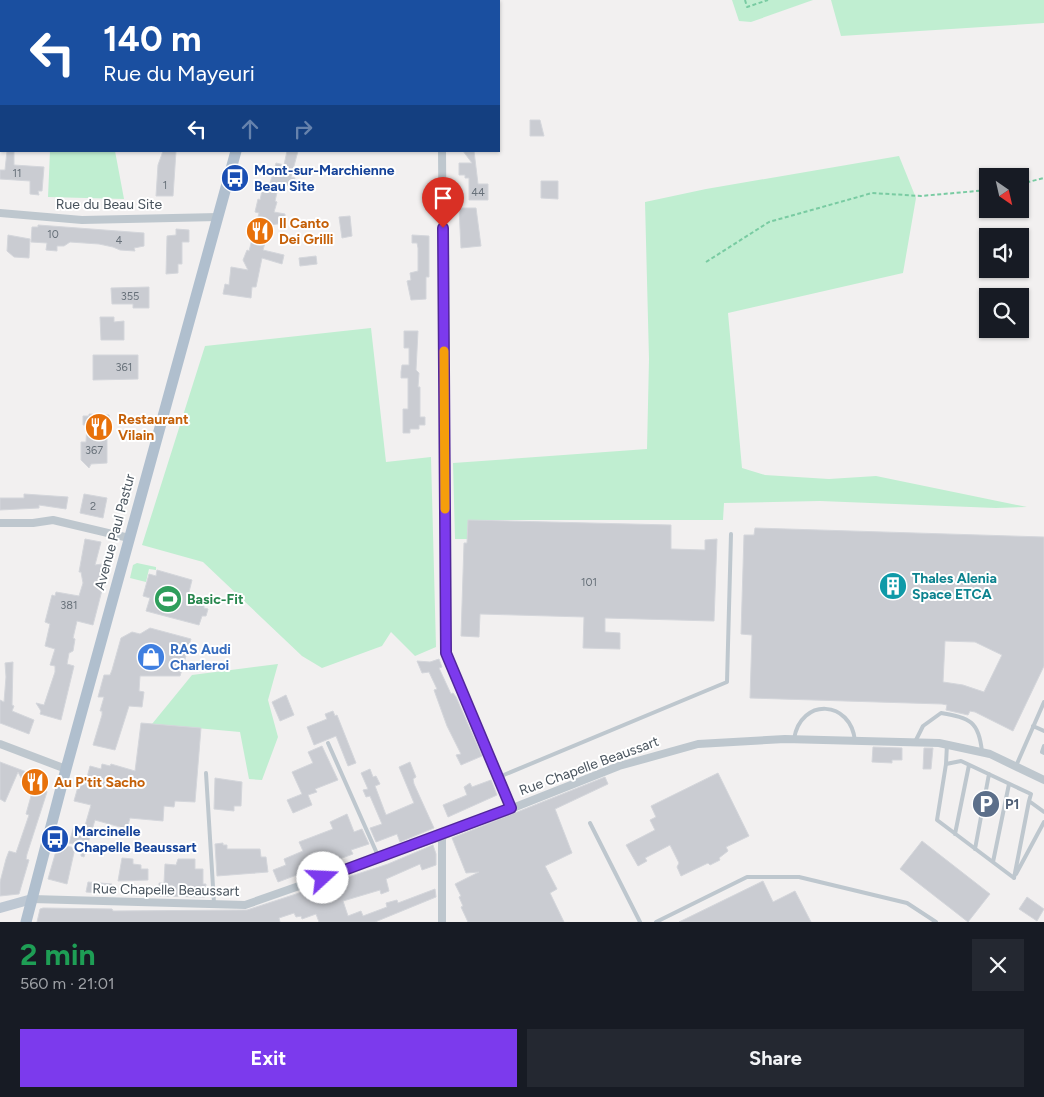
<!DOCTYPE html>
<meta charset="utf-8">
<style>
body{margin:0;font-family:Figtree,sans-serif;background:#242831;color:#f1f3f6;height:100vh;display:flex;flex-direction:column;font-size:19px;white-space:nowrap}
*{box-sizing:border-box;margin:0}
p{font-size:16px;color:#9ea1a6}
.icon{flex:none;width:28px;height:28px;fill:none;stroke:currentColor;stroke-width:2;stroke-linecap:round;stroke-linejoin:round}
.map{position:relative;height:922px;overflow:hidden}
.panel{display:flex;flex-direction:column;background:#171b24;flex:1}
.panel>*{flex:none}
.top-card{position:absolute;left:0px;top:0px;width:500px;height:152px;box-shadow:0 1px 4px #0004;background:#1a4fa0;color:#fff;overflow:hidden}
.needle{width:32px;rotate:146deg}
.tools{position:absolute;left:979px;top:168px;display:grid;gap:10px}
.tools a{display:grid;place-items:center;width:50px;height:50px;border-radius:0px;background:#171b24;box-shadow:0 1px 4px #0004;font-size:25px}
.pin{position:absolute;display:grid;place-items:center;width:42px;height:42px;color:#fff;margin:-51px -21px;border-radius:50% 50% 50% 0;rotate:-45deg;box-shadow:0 0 5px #0007}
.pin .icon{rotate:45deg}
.me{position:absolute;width:55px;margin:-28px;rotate:70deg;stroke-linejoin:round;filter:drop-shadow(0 0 4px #0008)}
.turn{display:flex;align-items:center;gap:18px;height:105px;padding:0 20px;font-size:22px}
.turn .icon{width:65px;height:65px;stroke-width:2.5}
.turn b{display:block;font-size:35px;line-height:42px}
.lanes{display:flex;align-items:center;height:48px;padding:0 20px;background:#0003;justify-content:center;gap:25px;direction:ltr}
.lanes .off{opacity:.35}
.round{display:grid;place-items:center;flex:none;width:52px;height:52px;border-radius:0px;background:#242831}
.overview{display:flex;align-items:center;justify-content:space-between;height:85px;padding:0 20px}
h1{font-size:30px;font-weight:700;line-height:38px;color:#1e9e55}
.primary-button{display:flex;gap:10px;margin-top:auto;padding:10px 20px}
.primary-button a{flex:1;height:58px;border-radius:0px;background:#7c3aed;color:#fff;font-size:20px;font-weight:700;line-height:58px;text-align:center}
.primary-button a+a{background:#242831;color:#f1f3f6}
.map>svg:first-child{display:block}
.green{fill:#c0eed1}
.building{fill:#caccd2;stroke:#d4d6db;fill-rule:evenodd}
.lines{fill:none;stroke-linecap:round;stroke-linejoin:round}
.path{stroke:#79cba2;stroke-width:2;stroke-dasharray:4 2.5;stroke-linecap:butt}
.lane{stroke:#bec7ce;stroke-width:4}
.street{stroke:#bec7ce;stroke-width:8}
.secondary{stroke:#bec8d3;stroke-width:10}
.primary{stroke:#b0bfce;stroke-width:11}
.route-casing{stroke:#51269a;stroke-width:12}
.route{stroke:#7c3aed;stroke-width:9}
.slow{stroke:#f59e0b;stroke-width:9}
.labels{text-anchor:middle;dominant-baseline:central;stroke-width:4;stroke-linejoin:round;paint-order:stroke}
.number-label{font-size:11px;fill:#68717a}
.transit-label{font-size:14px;font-weight:bold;fill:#164399;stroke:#fff;text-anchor:start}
.street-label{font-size:14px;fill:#48535d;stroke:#fff}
.food-label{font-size:14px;font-weight:bold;fill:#c56008;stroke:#fff;text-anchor:start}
.culture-label{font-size:14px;font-weight:bold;fill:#0d838f;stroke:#fff;text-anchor:start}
.leisure-label{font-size:14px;font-weight:bold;fill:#27864d;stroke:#fff;text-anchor:start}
.shop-label{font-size:14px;font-weight:bold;fill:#366cbe;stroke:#fff;text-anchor:start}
.service-label{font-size:14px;font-weight:bold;fill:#4e5e75;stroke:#fff;text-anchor:start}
</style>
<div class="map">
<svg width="1044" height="922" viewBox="0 0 1044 922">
<rect width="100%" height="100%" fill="#f2f0f0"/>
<path class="green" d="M732,0H813L751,22L739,21Z
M831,0H1044V23L841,36Z
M50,151H115L124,199L48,197Z
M899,156L916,198L903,273L728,313L742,468L765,475L829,479L876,476L1027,507L996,508L820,501L724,503L723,520H486L485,539H455L453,463L647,449L649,359L645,202L706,189Z
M371,328L386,462L431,457L436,647L415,656L391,632L382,646L322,668L302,656L203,562L142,545L205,346Z
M137,563L156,567V570L149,569L146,582L130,578L133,565Z
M278,664L268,700L278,737L262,780L249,779L240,732L152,724L192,675Z"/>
<path class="building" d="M530,120H540L544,136H530Z
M7,151H14V165L44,167L42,191H38L39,195L30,194V181L0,179V170H5Z
M163,151H176L173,196H156L158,165Z
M287,151H298L291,177L295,178L293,186L279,184L275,201L277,202L274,212L285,214V223L270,225L263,250L284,255L282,264L262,258L256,287H252L251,298L223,294L225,284L229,285L231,267L248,270L243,260L247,250L249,251L259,213L255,212L258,199L260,200L262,191L267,193L276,163L284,165Z
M463,151H474L478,184H488V200H469V178H465V175H459V163H472Z
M541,181H558V199L541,198Z
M459,208H476L481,246L461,248Z
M350,216L352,236L342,238L339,217Z
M38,225L144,233V246L134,248L135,251L120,250L113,247L99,244L70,242L64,246H57V251L46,250L47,243L31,242L32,227H38Z
M176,229L189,230V242H182V264H178V273L166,274L167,236L176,235Z
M8,235L30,239L29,258L14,257L7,251Z
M412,235L429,236V277H426V299L411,300L407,281L411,280L410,273L418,271V248L417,243H412Z
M316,256L317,264L300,266L299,258Z
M149,287V308H133V304H112L111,288Z
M100,317H114V322L124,321V340H101Z
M404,331H418L416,370L419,373L418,387H420V417H425V425H419V429H410V433H403V409H408V378H401V372L402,365H409V348H404Z
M93,355H138V379L93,380Z
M89,414L109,415L110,423L109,429L107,430V463L91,464L89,468L81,460V442H86L87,425H83V416H89Z
M24,494L68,497L66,509L39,505V508L0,510V498H24Z
M84,494L107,498L103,518L80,513Z
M468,520L671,525V549L705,550V540L717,539L714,621L605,618V632L620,633V649L583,648L584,617L480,614L479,637L461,636L464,543H467Z
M755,528L1044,537V666L1013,731L975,712L970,711L968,715L946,710L947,705L942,704L750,698L752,635L741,634L744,535H754ZM945,641L975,642L1002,655L984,692L963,685L943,682Z
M85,539L101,542L95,565L109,563L93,625L77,621L73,638L75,639L73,651L69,653L67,664L74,666L61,720L40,714L41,711L36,703L44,705L55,672V666L50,665L55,649L45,646L50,624L45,622L52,595L55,596L56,592L79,596L83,583L81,572H79Z
M157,570L192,580L187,600L204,605V608L208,609L206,616H202L199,625L146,611L150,598L143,596L149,574L156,576Z
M150,628L191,639L180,676H140L139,691L144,692L142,707L129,706L115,750L93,745L102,715V711H100L104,697H98L104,675H110L112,670L121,638L132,632L140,634Z
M439,659L442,667L439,668L451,694L453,693L456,697L482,756L461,765L456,755L461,754L447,726L434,690L437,689L429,672L422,673L417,661L430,662Z
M13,662L12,705L14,706L12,711L34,720L29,734L0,723V700L4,702L6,677L5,663Z
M286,695L294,715L280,721L272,702Z
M333,711L335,716L337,715L356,763L348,766L336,736L314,745L307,727L327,719L325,714Z
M141,723L201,728L195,802L175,801L174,807L164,806L163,821L130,818L127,829L95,820L84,857L81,856L82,840L79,839L78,845L69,843L74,826L84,829L91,805L74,801L79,783L85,785L90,766L101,769L102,764L110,766L111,764L135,771Z
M322,746L338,780L315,789L317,792L308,795L312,805L293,813L287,800L302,794L292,772L313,763L308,752Z
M873,747L902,748V760H892V763L872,762Z
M924,748H933L931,769H923Z
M0,762L40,777L47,792L27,854L26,859L29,860L19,894L0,896V882L6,859L9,851L16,853L29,815L26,814L31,796L18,772L5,802L0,799Z
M410,762L416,777L413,779L414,784L434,828L400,842L397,834L376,842L370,828L382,824L370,796L366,797L363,790L368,789L361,773L370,769L373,777L376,776L380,784L375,786L386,815L414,803L399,767Z
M718,773L749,836L726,847L728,851L719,858L720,860L710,865L708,863L681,876L677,867L679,863L670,845L645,858L647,861L638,866L626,845L655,830L650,820L656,817L651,806Z
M605,777L608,784L555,809L572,853L545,866L557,889L550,893L564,922H468L461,907L463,906L459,897L461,896L455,884L479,872L466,873L452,838Z
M215,778L242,782L241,806H234V811L214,809Z
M491,780L497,795L448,817L443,805L467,795L464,787L470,783L472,787Z
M347,814L354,832L362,829L369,844L351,850L353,854L278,882L273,870L286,865L284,859L303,851L299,842L333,829L330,822Z
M922,841L990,894L968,922L900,869Z
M223,843V845H227V849H260L261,857H266L268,872L217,876L215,844Z
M58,844L75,848L67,884L48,879Z
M433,845L436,854V865L422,870L420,864L386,879L389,891L381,894L380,890L343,901L348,916L361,911L363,916L387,907L386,903L397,900L398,903L435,889L436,897L375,922H319L316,914L302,919L301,916L296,917L294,913L279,918L280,922H37L40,909L43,908L112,909L113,911L247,910L388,864Z
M122,858L133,859V864L141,865V869H148V880L118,881Z
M178,859H195V869H203V884H206L205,897L159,896V883H164L165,864L176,865Z
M763,881L773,902L795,891L811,922H679Z
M88,882L112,884L111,894L86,892Z
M1027,897L1044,909L1037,921L1019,909Z"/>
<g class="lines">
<path class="path" d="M745,0L747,7L768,0
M1020,184L1044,178
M706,262L769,222L872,193L921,196L988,190"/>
<path class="lane" d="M1033,726L1044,731
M794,739C801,697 851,700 855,741
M915,742L923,726L941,713C970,718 979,721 982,752
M328,743L379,858
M947,744L946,764L961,761L1031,794L1029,801L1044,812
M1044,746L1042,752L1044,753
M946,764L937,820L1014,878
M1016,766L1044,702
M206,773L214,903
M499,777L727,682L731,534
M590,823L640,922
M955,834L969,765
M975,849L989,774
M993,862L1009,784
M1016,874L1044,822
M1014,878L1029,801
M656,922L747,877H799L907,903L936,922"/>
<path class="street" d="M441,0V1
M442,151L446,653L511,808
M0,213L82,220L218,217
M0,523H33L53,520L129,538
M0,744L66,769
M442,836V922
M32,899L245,905L442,836L619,766L698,744L785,739L939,743L990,754L1044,780"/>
<path class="secondary" d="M0,908L32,899"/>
<path class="primary" d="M276,1L277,0
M26,922L66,769L236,151"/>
</g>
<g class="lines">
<defs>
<path id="route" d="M323,878L511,808L446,653L443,228"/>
</defs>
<use href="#route" class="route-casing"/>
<use href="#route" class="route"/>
<path class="slow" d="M444,351L445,509"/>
</g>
<defs>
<symbol id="bus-disc" viewBox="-11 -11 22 22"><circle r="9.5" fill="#1a4fb4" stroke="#fff"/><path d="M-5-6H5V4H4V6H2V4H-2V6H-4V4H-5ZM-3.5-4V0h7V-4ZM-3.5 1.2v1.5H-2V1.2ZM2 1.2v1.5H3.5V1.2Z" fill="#fff"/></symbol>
<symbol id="restaurant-disc" viewBox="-11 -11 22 22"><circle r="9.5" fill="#e8710a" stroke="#fff"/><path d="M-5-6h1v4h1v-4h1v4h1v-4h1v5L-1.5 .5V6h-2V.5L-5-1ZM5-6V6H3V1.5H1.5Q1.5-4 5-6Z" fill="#fff"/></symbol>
<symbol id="building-disc" viewBox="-11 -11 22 22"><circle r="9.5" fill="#0f9aa8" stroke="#fff"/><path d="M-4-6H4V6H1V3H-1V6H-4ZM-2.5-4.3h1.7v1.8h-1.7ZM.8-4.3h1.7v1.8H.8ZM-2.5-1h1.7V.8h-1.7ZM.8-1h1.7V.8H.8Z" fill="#fff"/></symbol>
<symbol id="stadium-disc" viewBox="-11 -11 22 22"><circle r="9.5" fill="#2e9e5b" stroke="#fff"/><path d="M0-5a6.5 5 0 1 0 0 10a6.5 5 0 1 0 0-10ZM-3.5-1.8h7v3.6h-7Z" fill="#fff"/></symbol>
<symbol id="shop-disc" viewBox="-11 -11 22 22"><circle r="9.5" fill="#3f7fe0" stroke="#fff"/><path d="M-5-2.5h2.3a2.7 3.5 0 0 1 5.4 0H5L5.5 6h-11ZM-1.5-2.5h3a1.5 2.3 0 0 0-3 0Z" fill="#fff"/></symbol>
<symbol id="parking-disc" viewBox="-11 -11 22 22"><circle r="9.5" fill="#5c6f8a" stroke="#fff"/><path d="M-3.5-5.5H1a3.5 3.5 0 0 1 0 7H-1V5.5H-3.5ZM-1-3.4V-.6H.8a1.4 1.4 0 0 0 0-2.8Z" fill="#fff"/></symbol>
</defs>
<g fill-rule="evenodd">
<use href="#bus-disc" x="219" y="162" width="32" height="32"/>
<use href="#restaurant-disc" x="244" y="215" width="32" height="32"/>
<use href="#restaurant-disc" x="83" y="411" width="32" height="32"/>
<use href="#building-disc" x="877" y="570" width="32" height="32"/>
<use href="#stadium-disc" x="152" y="583" width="32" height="32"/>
<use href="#shop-disc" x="135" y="641" width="32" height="32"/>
<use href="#restaurant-disc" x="19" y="766" width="32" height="32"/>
<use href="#parking-disc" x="970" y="788" width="32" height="32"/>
<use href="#bus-disc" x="39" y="823" width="32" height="32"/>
</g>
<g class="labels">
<g class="number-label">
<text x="17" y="173">11</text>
<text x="165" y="185">1</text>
<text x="478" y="192">44</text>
<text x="53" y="234">10</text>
<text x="119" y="240">4</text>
<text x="130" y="296">355</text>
<text x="124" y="367">361</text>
<text x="94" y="450">367</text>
<text x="93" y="506">2</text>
<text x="589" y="582">101</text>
<text x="69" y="605">381</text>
</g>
<g class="transit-label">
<text x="254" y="170">Mont-sur-Marchienne<tspan x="254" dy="16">Beau Site</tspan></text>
<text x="74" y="831">Marcinelle<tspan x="74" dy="16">Chapelle Beaussart</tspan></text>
</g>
<g class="street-label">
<text x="109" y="204">Rue du Beau Site</text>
<text transform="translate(115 532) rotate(-75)">Avenue Paul Pastur</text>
<text transform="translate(589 766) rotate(-20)">Rue Chapelle Beaussart</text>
<text transform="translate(166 890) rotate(1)">Rue Chapelle Beaussart</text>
</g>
<g class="food-label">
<text x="279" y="223">Il Canto<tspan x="279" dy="16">Dei Grilli</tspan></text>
<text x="118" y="419">Restaurant<tspan x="118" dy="16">Vilain</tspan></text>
<text x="54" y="782">Au P'tit Sacho</text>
</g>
<g class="culture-label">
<text x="912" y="578">Thales Alenia<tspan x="912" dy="16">Space ETCA</tspan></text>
</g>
<g class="leisure-label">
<text x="187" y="599">Basic-Fit</text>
</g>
<g class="shop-label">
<text x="170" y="649">RAS Audi<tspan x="170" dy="16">Charleroi</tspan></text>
</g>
<g class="service-label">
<text x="1005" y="804">P1</text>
</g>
</g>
</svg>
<div class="tools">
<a><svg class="needle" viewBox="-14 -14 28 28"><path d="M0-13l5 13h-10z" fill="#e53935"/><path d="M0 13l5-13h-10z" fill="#9ea1a6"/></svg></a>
<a><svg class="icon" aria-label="sound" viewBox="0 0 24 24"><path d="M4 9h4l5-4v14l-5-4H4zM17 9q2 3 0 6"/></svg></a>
<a><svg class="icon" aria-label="search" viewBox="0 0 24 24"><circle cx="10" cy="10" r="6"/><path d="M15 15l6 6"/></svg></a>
</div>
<div class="pin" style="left:443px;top:228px;background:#d93025"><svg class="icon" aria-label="arrive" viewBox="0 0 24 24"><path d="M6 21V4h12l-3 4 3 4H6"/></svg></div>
<svg class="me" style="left:323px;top:878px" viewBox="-20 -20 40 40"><circle r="19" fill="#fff"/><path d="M0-13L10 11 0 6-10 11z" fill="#7c3aed"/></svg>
<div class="top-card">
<div class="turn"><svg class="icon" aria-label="left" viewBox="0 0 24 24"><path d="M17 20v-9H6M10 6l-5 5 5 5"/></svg><div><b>140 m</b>Rue du Mayeuri</div></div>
<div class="lanes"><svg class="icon" aria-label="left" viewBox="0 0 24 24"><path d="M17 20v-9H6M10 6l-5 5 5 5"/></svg><svg class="icon off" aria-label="ahead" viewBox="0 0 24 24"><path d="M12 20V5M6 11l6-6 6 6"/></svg><svg class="icon off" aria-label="right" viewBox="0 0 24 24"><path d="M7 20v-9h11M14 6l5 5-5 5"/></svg></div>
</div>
</div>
<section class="panel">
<div class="overview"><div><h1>2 min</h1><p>560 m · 21:01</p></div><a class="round"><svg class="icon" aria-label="close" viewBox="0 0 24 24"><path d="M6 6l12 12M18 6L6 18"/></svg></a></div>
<div class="primary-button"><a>Exit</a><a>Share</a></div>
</section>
